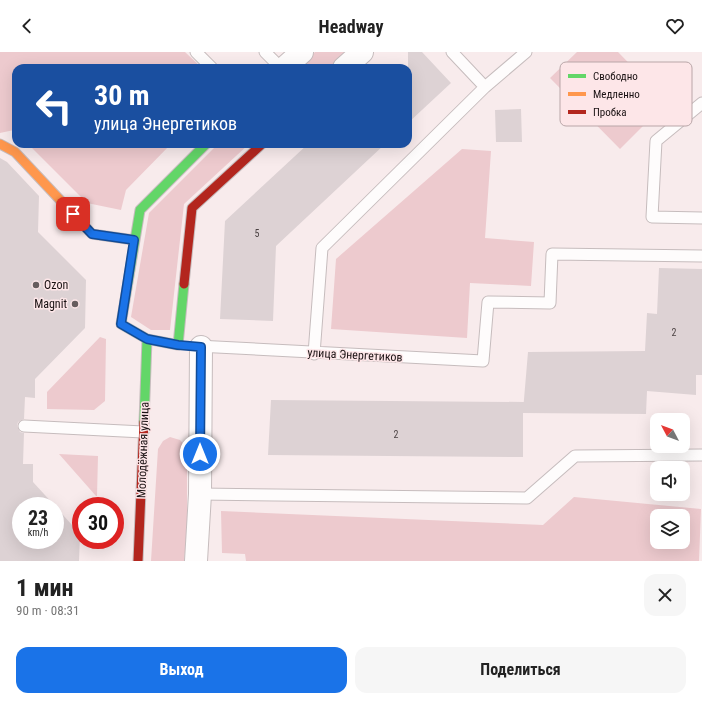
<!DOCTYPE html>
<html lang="ru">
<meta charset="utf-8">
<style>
body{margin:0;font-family:"Roboto Condensed",sans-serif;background:#f6f6f6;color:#222;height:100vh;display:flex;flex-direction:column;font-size:15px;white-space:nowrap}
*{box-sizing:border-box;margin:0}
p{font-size:13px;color:#767676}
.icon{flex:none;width:22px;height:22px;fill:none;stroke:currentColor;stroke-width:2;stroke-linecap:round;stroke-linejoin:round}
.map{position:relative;height:509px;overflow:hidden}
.panel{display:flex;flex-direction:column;background:#fff;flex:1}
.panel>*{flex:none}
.banner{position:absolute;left:12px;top:12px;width:400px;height:84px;border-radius:12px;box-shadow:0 4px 16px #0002;background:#1a4fa0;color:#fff;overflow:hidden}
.needle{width:26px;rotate:311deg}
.tools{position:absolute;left:650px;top:361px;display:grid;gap:8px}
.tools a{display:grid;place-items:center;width:40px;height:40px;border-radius:8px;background:#fff;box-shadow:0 4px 16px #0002;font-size:20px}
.speed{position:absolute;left:12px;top:445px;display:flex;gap:8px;font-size:20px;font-weight:700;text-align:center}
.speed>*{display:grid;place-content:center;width:52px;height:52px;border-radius:50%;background:#fff;box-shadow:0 4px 16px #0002;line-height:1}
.speed small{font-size:10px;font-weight:400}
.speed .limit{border:6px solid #d22;background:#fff;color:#111}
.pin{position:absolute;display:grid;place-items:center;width:34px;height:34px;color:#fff;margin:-17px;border-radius:8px;box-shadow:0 2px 6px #0006}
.me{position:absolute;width:44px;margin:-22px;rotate:0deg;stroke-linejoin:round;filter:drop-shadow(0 0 3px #0008)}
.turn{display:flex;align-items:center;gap:14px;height:84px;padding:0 16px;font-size:18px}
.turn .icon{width:52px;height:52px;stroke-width:2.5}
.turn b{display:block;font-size:28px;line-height:34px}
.round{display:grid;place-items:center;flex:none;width:42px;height:42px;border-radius:12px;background:#f6f6f6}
.head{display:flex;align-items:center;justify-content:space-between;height:68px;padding:0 16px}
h1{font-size:24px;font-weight:700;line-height:30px}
.button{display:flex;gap:8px;margin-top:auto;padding:8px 16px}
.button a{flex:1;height:46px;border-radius:12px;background:#1a73e8;color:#fff;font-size:16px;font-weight:700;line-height:46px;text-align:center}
.button a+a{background:#f6f6f6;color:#222}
header{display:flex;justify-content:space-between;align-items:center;height:52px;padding:0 16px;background:#fff;font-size:18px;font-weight:700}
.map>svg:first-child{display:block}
.green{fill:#edcace;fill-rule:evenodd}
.building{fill:#ddd2d4}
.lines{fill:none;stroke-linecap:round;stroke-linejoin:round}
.lane-casing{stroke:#c6bcbd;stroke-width:13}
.street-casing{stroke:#c6bcbd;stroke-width:24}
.fast-casing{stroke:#c6bcbd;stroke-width:11}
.slow-casing{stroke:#c6bcbd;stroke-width:11}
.jam-casing{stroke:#c6bcbd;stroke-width:11}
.lane{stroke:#fefcfc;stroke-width:11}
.street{stroke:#fefcfc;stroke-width:22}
.fast{stroke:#63d668;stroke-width:9}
.slow{stroke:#ff974d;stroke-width:9}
.jam{stroke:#b3261e;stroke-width:9}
.route-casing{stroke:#114b97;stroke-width:10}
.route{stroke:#1a73e8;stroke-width:7}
.poi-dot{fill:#675d5e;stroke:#fde6e8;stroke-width:1.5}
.labels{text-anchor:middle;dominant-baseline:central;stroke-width:3;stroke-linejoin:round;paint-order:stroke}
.number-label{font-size:10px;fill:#4c4344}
.poi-label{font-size:12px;fill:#191112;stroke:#fde6e8;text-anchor:start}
.street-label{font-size:12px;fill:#191112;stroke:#fde6e8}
.key{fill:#fde6e8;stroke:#b9a6a8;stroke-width:1}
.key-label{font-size:11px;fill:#191112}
</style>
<header><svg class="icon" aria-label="back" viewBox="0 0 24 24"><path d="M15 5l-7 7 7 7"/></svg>Headway<svg class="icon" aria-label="heart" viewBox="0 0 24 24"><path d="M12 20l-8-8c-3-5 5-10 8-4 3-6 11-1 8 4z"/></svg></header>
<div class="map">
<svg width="702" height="509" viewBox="0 0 702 509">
<rect width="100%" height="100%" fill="#f8ebec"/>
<path class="green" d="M0,0H185L202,16H16V80L14,78L0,81Z
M315,0H349L332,16H298Z
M577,0H618L667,50L620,97L550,26Z
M28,92H171L126,138L121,158L87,151Z
M218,92H249L184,152L170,278H151L131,265L149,161Z
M462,97L491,99L485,186L534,190L531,234L470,231L467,286L331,277L336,207Z
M100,285L106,287L105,349L94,358L47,357V340Z
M170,385L180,388L187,396V480L184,509H151L158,397L163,389Z
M59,402L98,404L97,444H96Z
M574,445L701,457L699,509H246L245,502L222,501L221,459L543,473ZM657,464H683V490H657Z"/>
<path class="building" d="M408,0H422L451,31L408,71Z
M521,57L522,90H496L495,58Z
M308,92H385L276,194L273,269L220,267L225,169Z
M0,106L7,110L39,144L38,180L86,228L85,276L35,327V346L25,345L24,367L18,370L17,374L20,380L24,381L23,412H33V430L55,454H21V488H55V454L80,482L79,509H0Z
M659,216L702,217V323H696V343L647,339L646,362L523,361V405L268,403L271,348L524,350L523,359L528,300L645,299L647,261L657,262Z"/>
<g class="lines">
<defs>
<path id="lane" d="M196,0L212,16
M265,0L281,16
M452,0L485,35
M702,51L656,89L652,165L702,166
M197,294L483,309L488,250L550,251L552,202L702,204
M314,302L322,196L485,35L526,0
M24,374L143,380
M200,442L527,446L575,404L702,403"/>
<path id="street" d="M284,16L302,0
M344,16L362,0
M196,509L200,442L201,295"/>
<path id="fast" d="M184,232L178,293L147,287L121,272L140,158L206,92
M144,370L147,287"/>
<path id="slow" d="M0,92L15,100L92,182L134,188"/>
<path id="jam" d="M184,232L192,156L262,92
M138,509L144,370"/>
</defs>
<use href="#lane" class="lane-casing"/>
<use href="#street" class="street-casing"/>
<use href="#fast" class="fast-casing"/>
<use href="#slow" class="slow-casing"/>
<use href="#jam" class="jam-casing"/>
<use href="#lane" class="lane"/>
<use href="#street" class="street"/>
<use href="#fast" class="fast"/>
<use href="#slow" class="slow"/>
<use href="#jam" class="jam"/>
</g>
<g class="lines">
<defs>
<path id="route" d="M73,162L92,182L134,188L121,272L147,287L178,293L201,295L200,402"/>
</defs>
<use href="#route" class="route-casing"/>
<use href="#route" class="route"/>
</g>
<g class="poi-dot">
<circle cx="36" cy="233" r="4"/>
<circle cx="75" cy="252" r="4"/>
</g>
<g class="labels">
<g class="number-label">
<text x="257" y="181">5</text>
<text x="674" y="280">2</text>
<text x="396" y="382">2</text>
</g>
<g class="poi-label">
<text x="44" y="233">Ozon</text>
<text x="67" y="252" text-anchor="end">Magnit</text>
</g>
<g class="street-label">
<text transform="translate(355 303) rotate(3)">улица Энергетиков</text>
<text transform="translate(143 398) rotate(-88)">Молодёжная улица</text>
</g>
</g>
<rect x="560" y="10" width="132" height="64" rx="6" class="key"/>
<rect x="568" y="22" width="18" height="4" fill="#63d668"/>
<rect x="568" y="40" width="18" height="4" fill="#ff974d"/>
<rect x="568" y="58" width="18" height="4" fill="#b3261e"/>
<g class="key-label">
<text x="593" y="28">Свободно</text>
<text x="593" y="46">Медленно</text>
<text x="593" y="64">Пробка</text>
</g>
</svg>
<div class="tools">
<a><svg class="needle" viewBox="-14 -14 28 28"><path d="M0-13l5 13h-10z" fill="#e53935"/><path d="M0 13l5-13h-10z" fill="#767676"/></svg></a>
<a><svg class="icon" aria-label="sound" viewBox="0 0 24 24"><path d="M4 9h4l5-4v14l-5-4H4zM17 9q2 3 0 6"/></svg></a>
<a><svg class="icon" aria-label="layers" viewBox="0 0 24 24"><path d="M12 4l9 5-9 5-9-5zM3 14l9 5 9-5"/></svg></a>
</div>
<div class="speed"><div>23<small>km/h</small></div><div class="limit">30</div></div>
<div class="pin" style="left:73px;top:162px;background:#d93025"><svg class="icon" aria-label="arrive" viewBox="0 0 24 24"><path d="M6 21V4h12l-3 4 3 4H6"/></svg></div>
<svg class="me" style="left:200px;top:402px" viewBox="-20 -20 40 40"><circle r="17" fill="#1a73e8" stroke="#fff" stroke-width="3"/><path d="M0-11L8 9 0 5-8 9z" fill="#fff"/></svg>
<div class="banner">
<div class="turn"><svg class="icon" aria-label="left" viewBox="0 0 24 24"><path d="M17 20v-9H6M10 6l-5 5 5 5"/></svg><div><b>30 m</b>улица Энергетиков</div></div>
</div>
</div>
<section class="panel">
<div class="head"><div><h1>1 мин</h1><p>90 m · 08:31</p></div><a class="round"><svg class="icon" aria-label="close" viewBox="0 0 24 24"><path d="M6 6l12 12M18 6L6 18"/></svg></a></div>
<div class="button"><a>Выход</a><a>Поделиться</a></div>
</section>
